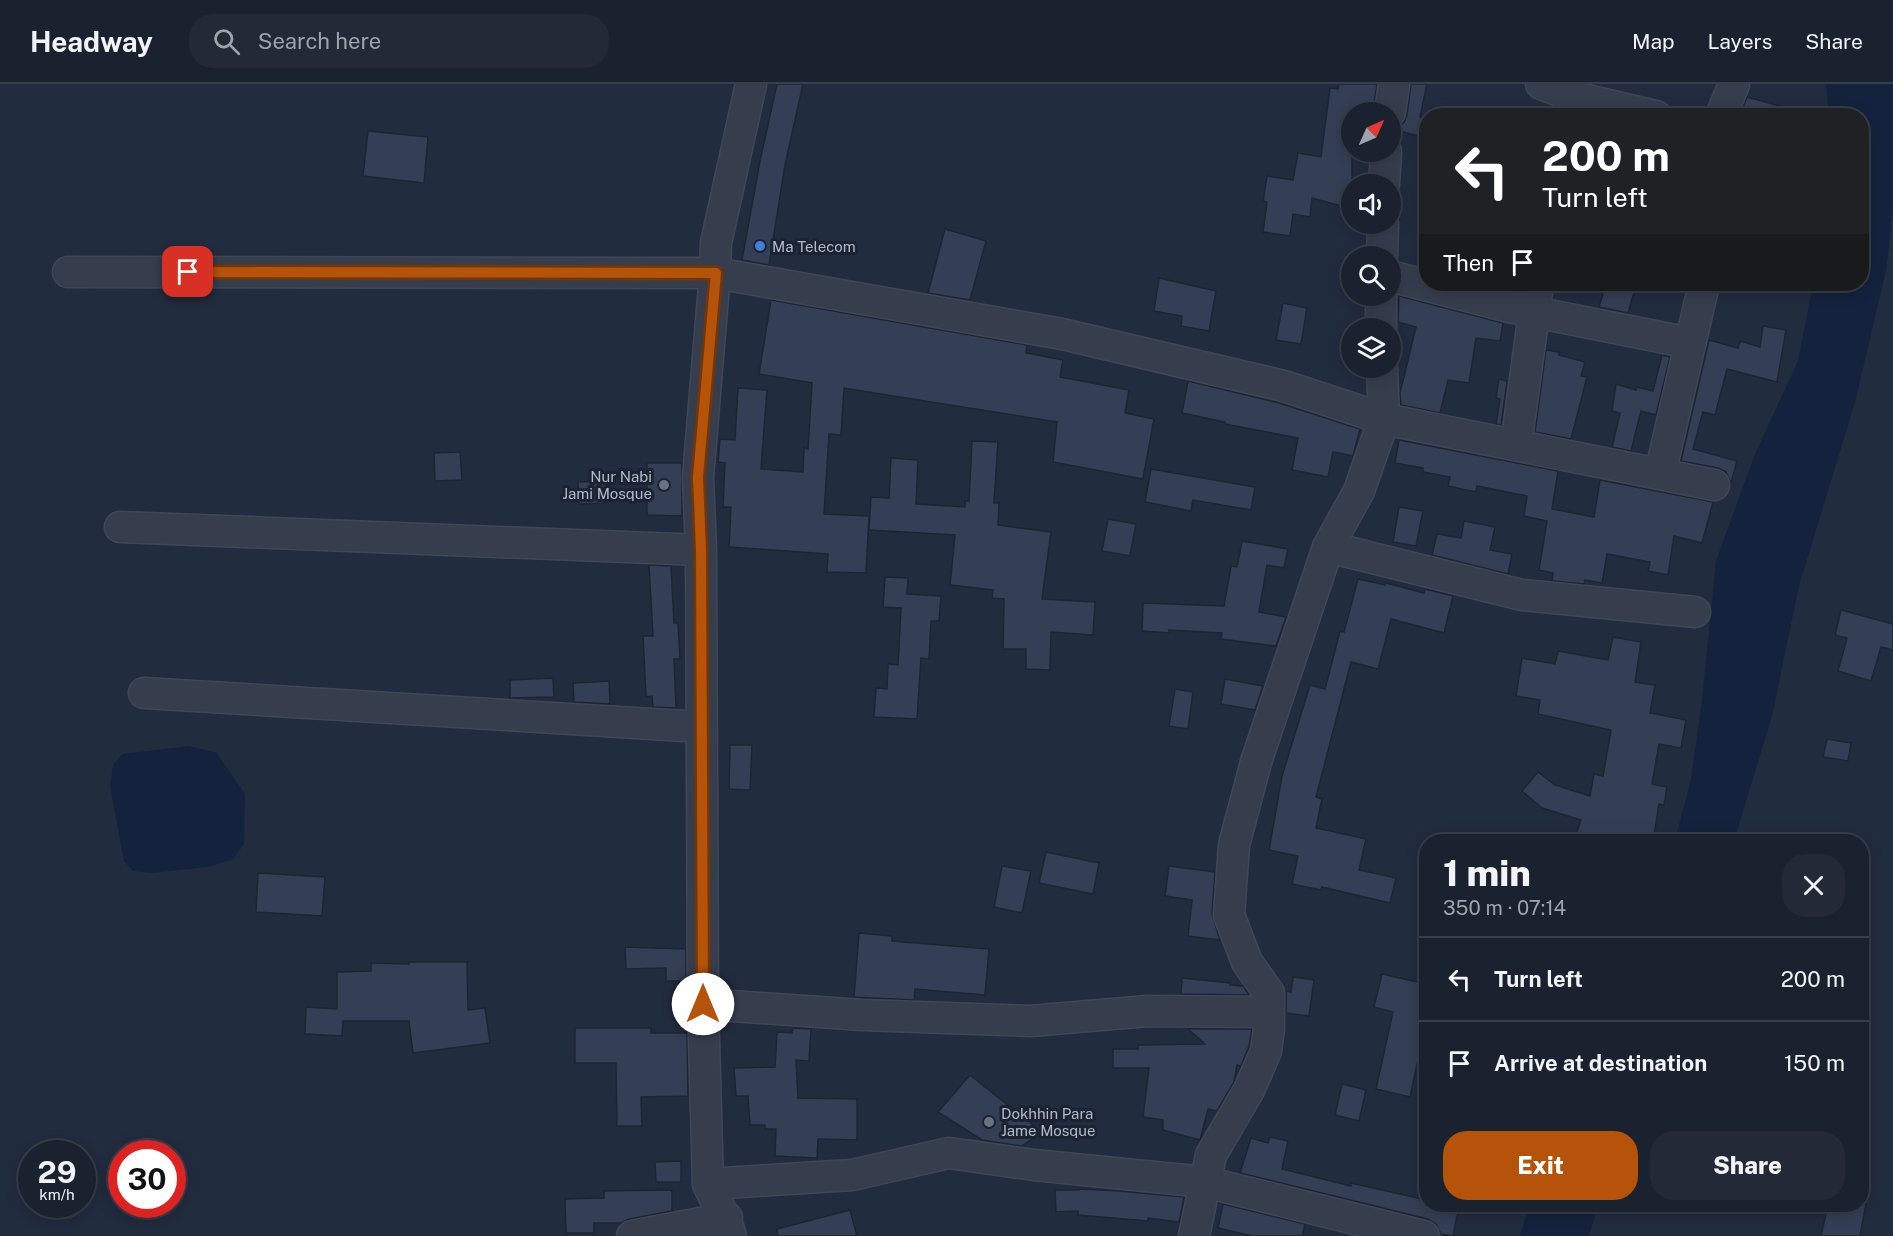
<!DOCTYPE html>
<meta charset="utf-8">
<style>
body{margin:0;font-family:"Public Sans",sans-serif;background:#232937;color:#f1f3f6;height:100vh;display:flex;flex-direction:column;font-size:22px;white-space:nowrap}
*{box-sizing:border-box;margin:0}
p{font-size:20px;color:#9fa3aa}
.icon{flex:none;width:33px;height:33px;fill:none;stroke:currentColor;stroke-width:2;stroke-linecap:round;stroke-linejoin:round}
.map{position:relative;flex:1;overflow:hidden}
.sheet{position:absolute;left:1419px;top:750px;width:450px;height:378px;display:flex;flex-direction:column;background:#1a212f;border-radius:24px;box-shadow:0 3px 15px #0003,0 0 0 2px #383e4b}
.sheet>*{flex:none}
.banner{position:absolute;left:1419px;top:24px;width:450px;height:183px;border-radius:24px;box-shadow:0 3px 15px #0003,0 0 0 2px #383e4b;background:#202124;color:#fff;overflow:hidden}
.needle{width:39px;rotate:45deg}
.controls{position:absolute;left:1341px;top:18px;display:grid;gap:12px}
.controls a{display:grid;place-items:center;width:60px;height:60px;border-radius:50%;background:#1a212f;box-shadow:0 3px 15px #0003,0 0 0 2px #383e4b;font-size:30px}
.speed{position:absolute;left:18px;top:1056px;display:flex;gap:12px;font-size:30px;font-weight:700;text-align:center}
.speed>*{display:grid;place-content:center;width:78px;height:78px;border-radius:50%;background:#1a212f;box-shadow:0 3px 15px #0003,0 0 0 2px #383e4b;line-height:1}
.speed small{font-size:15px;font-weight:400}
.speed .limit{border:9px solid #d22;background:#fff;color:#111}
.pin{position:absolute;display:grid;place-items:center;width:51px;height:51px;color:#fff;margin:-26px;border-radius:12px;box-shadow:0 3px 9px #0006}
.me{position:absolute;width:66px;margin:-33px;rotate:0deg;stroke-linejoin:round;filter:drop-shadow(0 0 4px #0008)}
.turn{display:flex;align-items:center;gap:21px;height:126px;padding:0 24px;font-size:27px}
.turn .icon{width:78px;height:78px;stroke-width:2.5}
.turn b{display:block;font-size:42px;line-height:51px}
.then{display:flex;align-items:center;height:57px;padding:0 24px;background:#0003;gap:12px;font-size:22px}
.round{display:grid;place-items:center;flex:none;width:63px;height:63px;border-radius:24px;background:#232937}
.overview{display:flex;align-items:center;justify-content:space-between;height:102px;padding:0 24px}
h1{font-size:36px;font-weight:800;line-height:45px}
.button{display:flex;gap:12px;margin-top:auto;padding:12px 24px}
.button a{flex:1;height:69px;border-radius:24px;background:#b45309;color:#fff;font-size:24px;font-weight:800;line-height:69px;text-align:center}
.button a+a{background:#232937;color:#f1f3f6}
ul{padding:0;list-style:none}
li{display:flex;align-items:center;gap:18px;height:84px;padding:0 24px;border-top:2px solid #383e4b}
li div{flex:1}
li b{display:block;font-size:22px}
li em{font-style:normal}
header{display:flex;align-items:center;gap:36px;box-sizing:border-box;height:84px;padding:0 30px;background:#1a212f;border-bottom:2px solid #383e4b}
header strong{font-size:28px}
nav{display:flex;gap:33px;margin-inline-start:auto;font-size:21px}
.search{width:420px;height:54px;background:#232937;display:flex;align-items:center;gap:15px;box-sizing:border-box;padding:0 21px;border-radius:24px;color:#9fa3aa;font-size:22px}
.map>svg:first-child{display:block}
.water{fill:#14223d}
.building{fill:#343f55;stroke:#1d2535;stroke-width:1.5}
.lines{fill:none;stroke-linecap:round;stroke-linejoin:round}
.minor-casing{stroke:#3f4757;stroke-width:33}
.minor{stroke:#363e4e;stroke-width:30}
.route-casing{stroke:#753606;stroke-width:15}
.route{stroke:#b45309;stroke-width:10}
.shop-dot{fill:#3f7fe0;stroke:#1b2333;stroke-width:2}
.worship-dot{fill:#6b7280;stroke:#1b2333;stroke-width:2}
.labels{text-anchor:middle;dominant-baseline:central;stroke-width:6;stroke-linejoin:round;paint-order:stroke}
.poi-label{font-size:15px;fill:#b2b9ca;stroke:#1b2333;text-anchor:start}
</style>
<header>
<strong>Headway</strong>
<div class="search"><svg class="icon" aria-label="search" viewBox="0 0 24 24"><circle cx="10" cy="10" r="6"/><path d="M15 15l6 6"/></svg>Search here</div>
<nav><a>Map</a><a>Layers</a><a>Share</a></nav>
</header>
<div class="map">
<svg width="1893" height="1152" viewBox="0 0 1893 1152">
<rect width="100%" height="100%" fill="#222c3f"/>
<path class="water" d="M1826,0H1893V126L1886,187L1855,318L1799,502L1772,632L1734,757H1675L1691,695L1702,616L1716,477L1755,370L1798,277L1813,200H1862V32L1829,31Z
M189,662L217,669L245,710L244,760L233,775L208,783L152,789L133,787L124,777L110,702L113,681L122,670Z
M1529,1121V1120L1598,1121L1589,1152H1520Z"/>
<path class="building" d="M777,0H803L785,81L769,181L742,176L760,77Z
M1339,0H1377L1373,28L1352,24V125L1312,114L1310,133L1293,130L1290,152L1263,148L1267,118L1263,117L1267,92L1293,96L1298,69L1321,73L1330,4L1338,5Z
M1411,0H1427L1420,33L1426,35V54L1395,46L1404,38L1407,31Z
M1747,13L1791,25L1790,32H1740Z
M368,47L428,53L424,99L363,92Z
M945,145L986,157L970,216L928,209Z
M1159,194L1216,207L1209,247L1181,242L1182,232L1154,227Z
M1606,200L1634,208L1628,229L1599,223Z
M1399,212L1503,239L1500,257L1476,254L1469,299L1448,296L1440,329L1401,321L1400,309L1416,243L1398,238Z
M771,216L1027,261L1026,269L1063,276L1060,293L1129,306L1125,329L1154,335L1143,395L1053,378L1057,338L844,304L841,351L829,350L824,430L869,432L866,489L827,488L828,470L729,463L731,423H723L725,379L718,378L720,355L735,356L738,304L767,306L761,385L803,388L804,364L808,365L812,299L759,290Z
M1283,219L1307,224L1301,260L1276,256Z
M1763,242L1786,246L1777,298L1727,285L1715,331L1703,328L1693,365L1737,377L1731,399L1726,388L1718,384L1681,377L1709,256L1738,264L1740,257L1760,263Z
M1546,266L1559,268V271L1585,278L1581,292L1587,293L1571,355L1535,348Z
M1662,271L1670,273L1656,331L1641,327L1631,367L1612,363L1620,329L1612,327L1616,300L1636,306L1637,303L1653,307Z
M1499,295L1507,297L1501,341L1496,340L1500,315L1496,314Z
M1188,297L1279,319L1360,345L1353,372L1333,368L1328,393L1292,386L1298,354L1225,340V338L1182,329Z
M1399,356L1558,387L1552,425L1594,433L1600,396L1713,418L1702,459L1674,452L1668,491L1648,487L1650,478L1607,470L1602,499L1585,496L1584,500L1552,497L1553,489L1539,486L1547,437L1524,432L1527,412L1477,402L1476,408L1448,402L1450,393L1423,388V384L1395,379Z
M972,357L998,358L994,419H999L998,441L1051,448L1042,515L1095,518L1093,551L1051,548L1050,586L1026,585V565H1003L1004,515L992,514L993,506L950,501L955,451L869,446L871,413L889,414L891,374L918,376L916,420L965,423V417H969Z
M460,368L462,396L435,397L434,369Z
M647,379H682V432L647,431Z
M1151,385L1255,403L1251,426L1193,416L1191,427L1145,418Z
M604,397L605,419L579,420L578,398Z
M1399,423L1423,427L1416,462L1393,458Z
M1108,435L1136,440L1130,472L1102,467Z
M1464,437L1495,443L1490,466L1512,470L1508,490L1432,471L1437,450L1461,454Z
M1242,457L1288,465L1284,484L1267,481L1259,528L1286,533L1276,562L1221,555L1222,549L1169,546V549L1142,547L1143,519L1224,522L1231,482L1237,483Z
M649,481L671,482L674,539H678L680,575H674L676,624L653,623L652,612L646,613L643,552H653Z
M885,493L908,494L907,510L941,512L939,537H931L929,575L921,574L917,635L874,633L876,604L887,605L888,580L898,581L901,524L883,523Z
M1358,495L1385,501L1386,499L1424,509L1425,505L1453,512L1444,549L1391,535L1378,585L1351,578L1316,713L1322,715L1316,744L1366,755L1359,786L1396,794L1390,819L1322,803L1321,806L1292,800L1298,772L1269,766L1282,692L1310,601L1325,605L1340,547L1344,548Z
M1841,526L1893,540V566L1881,563L1871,597L1838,587L1847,554L1835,551Z
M1613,553L1641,558L1635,598L1655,601L1650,629L1686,636L1681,664L1659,660L1652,700L1667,703L1664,721L1659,720L1653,758H1573L1581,736L1542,724L1522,707L1538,688L1555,701L1590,712L1594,690L1603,692L1611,646L1538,630L1540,616L1516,612L1522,574L1555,580L1558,567L1608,576Z
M553,594L554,613L510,614V596Z
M1225,595L1263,602L1255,626L1221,620Z
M609,597L610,620L574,618L573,599Z
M1175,605L1193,608L1188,645L1169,642Z
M1827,655L1851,659L1848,677L1823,673Z
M730,661H752L750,706L729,705Z
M1046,768L1099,779L1093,810L1039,799Z
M1002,782L1031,787L1022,829L994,823Z
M1169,782L1215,788L1212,830L1220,856L1188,852L1192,816L1165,812Z
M258,789L325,793L322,832L256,828Z
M859,849L892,852V857L989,865L985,911L915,905L914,916L854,913Z
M625,863L686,865V897H666V884L626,885Z
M409,878H467L468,926L485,924L490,959L413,969L409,937H343L342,952L305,950L306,923L337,925V888L371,887V879L409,880Z
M1382,890L1426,900V940L1410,1013L1376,1005L1393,928L1374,923Z
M1293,893L1314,896L1309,932L1286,929V907L1291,908Z
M1182,894L1230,899V901L1243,902L1249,911L1181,910Z
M575,944H651V949H687L688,1012L641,1013L642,1042H617L616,979H575Z
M793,944L811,945L809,977L796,976L798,1014L857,1015V1056L818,1055L817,1074L775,1072L776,1045H765V1041H750L748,1012H736L734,984L775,983L777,948L792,949Z
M1188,945H1252L1249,962L1241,982L1237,981L1234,998L1217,1027L1208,1025L1200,1056L1163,1046V1036L1143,1033L1149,984H1113V965H1138V961L1205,960Z
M970,991L1042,1048L1022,1062L982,1056L938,1028Z
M1342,1000L1366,1006L1359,1037L1335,1031Z
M1270,1053L1288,1057L1282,1085L1351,1102V1099L1426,1116V1120H1449L1459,1123L1453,1152L1441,1150L1436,1140L1428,1135L1240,1089L1251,1054L1268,1059Z
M681,1077V1098H656L655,1078Z
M1079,1105L1119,1107L1184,1113L1179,1138L1148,1134V1137L1078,1131V1127L1056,1128L1055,1106H1079Z
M672,1106V1127L629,1135L621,1139H594V1149H566L565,1115L604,1114V1107Z
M1223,1120L1305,1140L1302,1152H1252L1218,1144Z
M1828,1120H1866L1860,1152H1821Z
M850,1126L857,1152H778L777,1145Z"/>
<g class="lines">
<defs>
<path id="minor" d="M1541,0L1574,13L1656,32
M1390,28L1394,0
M1721,32L1734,0
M1384,100L1386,68
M1382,172L1383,140
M68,188L715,189L1062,250L1284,302L1384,335L1714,401
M1390,192L1509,223L1690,259
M1381,212V244
M1516,361L1538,200
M1660,390L1704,200
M120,443L701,466
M1328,463L1522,511L1695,528
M144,609L701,643
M703,920L862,931L1030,937L1148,927L1269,928
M708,1100L852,1091L949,1069L1034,1081L1205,1098L1424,1152
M632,1152L727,1134
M731,1152C726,1133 716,1118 708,1100L703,920L701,466L698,393L715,189L716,159L751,0
M1194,1152L1211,1071L1249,1006L1266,967L1269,945V909L1247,878L1229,831L1234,761L1256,678L1328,463L1359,407L1384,335L1382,284"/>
</defs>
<use href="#minor" class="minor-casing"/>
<use href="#minor" class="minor"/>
</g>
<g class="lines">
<defs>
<path id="route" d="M188,188L716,189L698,393L701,466L703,920"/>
</defs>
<use href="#route" class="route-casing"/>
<use href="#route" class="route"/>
</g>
<circle class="shop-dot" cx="760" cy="162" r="6"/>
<g class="worship-dot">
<circle cx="664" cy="401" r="6"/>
<circle cx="989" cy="1038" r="6"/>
</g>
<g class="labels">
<g class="poi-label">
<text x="772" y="162">Ma Telecom</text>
<text x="652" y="392" text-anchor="end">Nur Nabi<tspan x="652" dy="17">Jami Mosque</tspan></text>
<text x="1001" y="1029">Dokhhin Para<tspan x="1001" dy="17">Jame Mosque</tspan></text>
</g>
</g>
</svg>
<div class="controls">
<a><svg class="needle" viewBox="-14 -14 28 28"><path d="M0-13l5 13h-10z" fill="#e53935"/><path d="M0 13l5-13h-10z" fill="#9fa3aa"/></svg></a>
<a><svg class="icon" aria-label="sound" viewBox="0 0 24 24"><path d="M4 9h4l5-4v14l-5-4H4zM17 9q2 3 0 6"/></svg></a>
<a><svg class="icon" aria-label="search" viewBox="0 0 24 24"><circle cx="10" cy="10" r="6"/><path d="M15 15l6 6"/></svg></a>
<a><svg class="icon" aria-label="layers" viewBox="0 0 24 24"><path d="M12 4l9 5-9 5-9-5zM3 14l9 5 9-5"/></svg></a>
</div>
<div class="speed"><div>29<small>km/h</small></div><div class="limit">30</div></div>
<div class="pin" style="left:188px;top:188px;background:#d93025"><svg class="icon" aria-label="arrive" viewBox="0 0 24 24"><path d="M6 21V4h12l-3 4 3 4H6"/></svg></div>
<svg class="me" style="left:703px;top:920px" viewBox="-20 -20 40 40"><circle r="19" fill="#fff"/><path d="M0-13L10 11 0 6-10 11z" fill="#b45309"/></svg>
<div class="banner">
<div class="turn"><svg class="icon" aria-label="left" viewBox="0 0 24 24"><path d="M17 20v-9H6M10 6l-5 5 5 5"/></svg><div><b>200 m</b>Turn left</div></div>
<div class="then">Then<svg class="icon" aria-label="arrive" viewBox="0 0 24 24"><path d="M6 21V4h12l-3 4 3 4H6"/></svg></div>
</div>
<section class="sheet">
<div class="overview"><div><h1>1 min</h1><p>350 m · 07:14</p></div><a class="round"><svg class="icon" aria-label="close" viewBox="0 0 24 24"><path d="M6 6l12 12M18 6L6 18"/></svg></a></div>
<ul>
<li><svg class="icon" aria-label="left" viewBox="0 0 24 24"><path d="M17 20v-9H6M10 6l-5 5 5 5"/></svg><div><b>Turn left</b></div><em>200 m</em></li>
<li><svg class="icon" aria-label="arrive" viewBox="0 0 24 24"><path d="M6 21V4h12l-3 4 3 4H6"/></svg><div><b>Arrive at destination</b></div><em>150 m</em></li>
</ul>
<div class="button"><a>Exit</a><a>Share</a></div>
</section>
</div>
